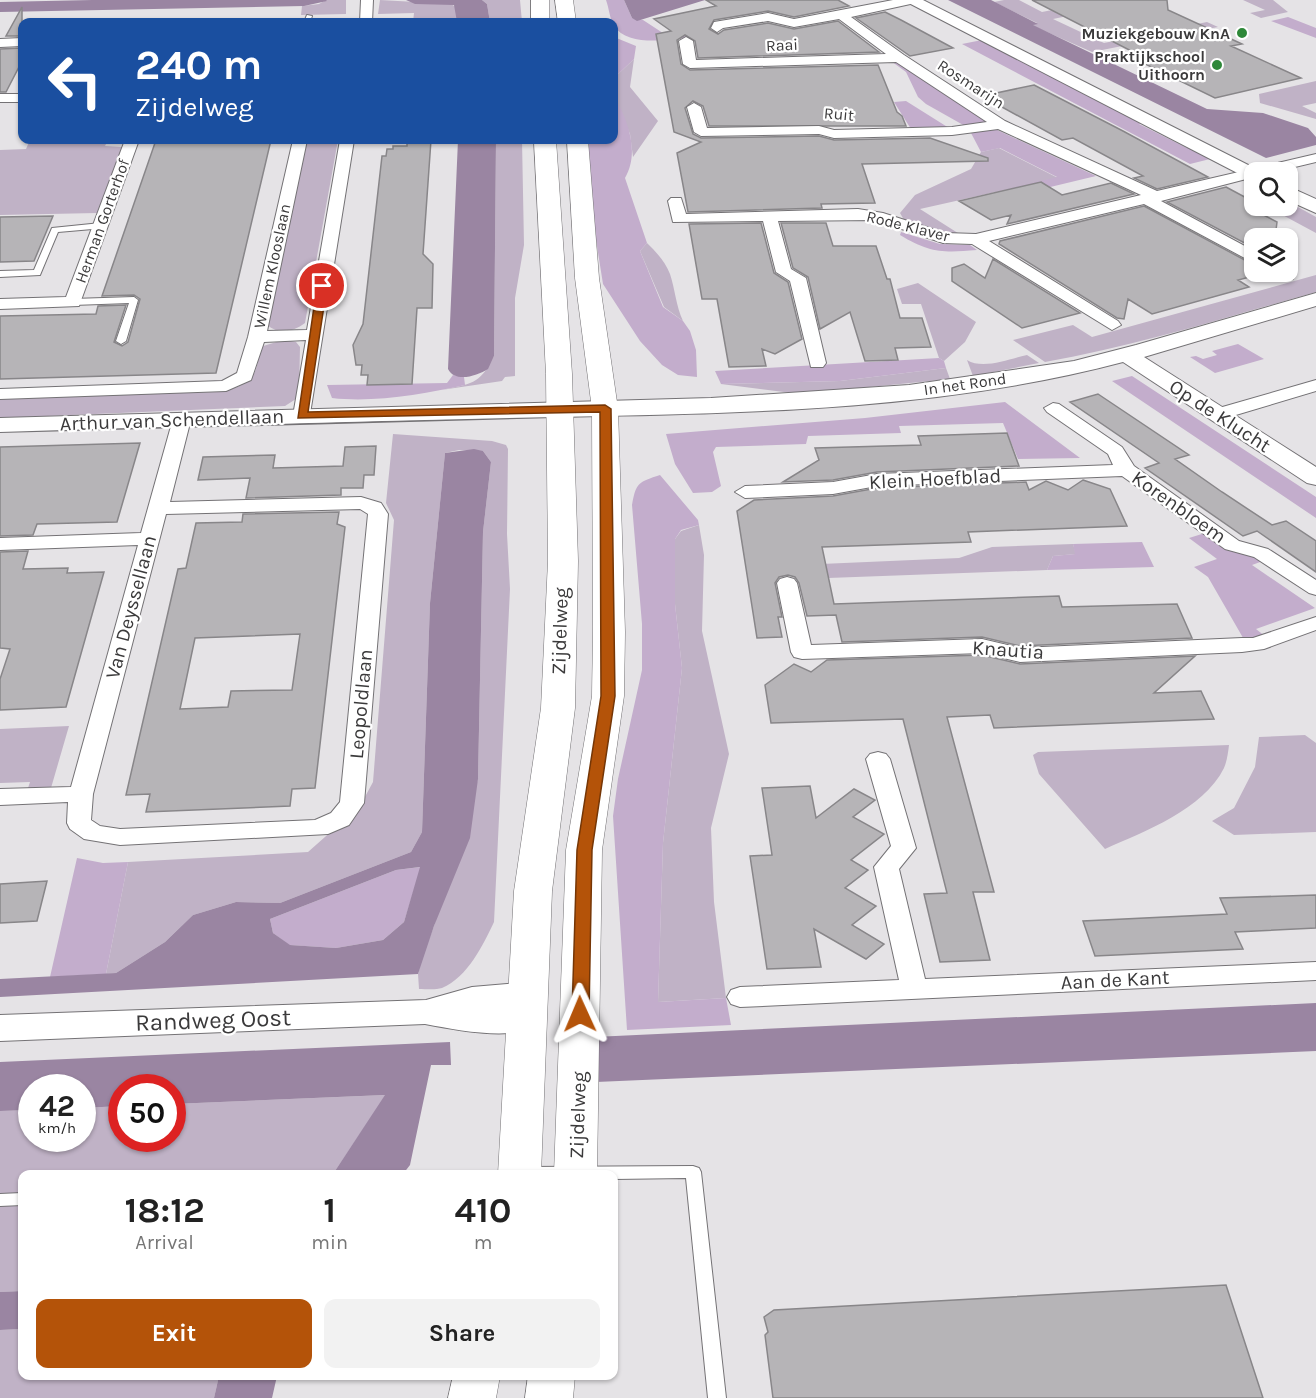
<!DOCTYPE html>
<style>
body{margin:0;font-family:Karla,sans-serif;background:#f2f2f2;color:#222;height:100vh;display:flex;flex-direction:column;font-size:22px;white-space:nowrap}
*{box-sizing:border-box;margin:0}
p{font-size:20px;color:#767676}
.icon{flex:none;width:33px;height:33px;fill:none;stroke:currentColor;stroke-width:2;stroke-linecap:round;stroke-linejoin:round}
.map{position:relative;flex:1;overflow:hidden}
.details{position:absolute;left:18px;top:1170px;width:600px;height:210px;display:flex;flex-direction:column;background:#fff;border-radius:12px;box-shadow:0 2px 4px #0004}
.details>*{flex:none}
.hud{position:absolute;left:18px;top:18px;width:600px;height:126px;border-radius:12px;box-shadow:0 2px 4px #0004;background:#1a4fa0;color:#fff;overflow:hidden}
.fabs{position:absolute;left:1244px;top:162px;display:grid;gap:12px}
.fabs a{display:grid;place-items:center;width:54px;height:54px;border-radius:12px;background:#fff;box-shadow:0 2px 4px #0004;font-size:30px}
.speed{position:absolute;left:18px;top:1074px;display:flex;gap:12px;font-size:30px;font-weight:700;text-align:center}
.speed>*{display:grid;place-content:center;width:78px;height:78px;border-radius:50%;background:#fff;box-shadow:0 2px 4px #0004;line-height:1}
.speed small{font-size:15px;font-weight:400}
.speed .limit{border:9px solid #d22;background:#fff;color:#111}
.pin{position:absolute;display:grid;place-items:center;width:51px;height:51px;color:#fff;margin:-26px;border:3px solid #fff;border-radius:50%;box-shadow:0 2px 6px #0007}
.me{position:absolute;width:66px;margin:-33px;rotate:359deg;stroke-linejoin:round;filter:drop-shadow(0 0 4px #0008)}
.turn{display:flex;align-items:center;gap:21px;height:126px;padding:0 18px;font-size:27px}
.turn .icon{width:78px;height:78px;stroke-width:2.5}
.turn b{display:block;font-size:42px;line-height:51px}
.eta{display:flex;justify-content:space-evenly;align-items:center;height:102px;text-align:center}
.eta b{font-size:36px;font-weight:700;line-height:42px}
.primary-button{display:flex;gap:12px;margin-top:auto;padding:12px 18px}
.primary-button a{flex:1;height:69px;border-radius:12px;background:#b45309;color:#fff;font-size:24px;font-weight:700;line-height:69px;text-align:center}
.primary-button a+a{background:#f2f2f2;color:#222}
.map>svg:first-child{display:block}
.green{fill:#c0b2c6}
.forest{fill:#c3adcc}
.water{fill:#9a85a2;fill-rule:evenodd}
.building{fill:#b6b4b7;stroke:#888689;stroke-width:1.5;fill-rule:evenodd}
.lines{fill:none;stroke-linecap:round;stroke-linejoin:round}
.service-casing{stroke:#747275;stroke-width:2}
.minor-casing{stroke:#747275;stroke-width:2}
.tertiary-casing{stroke:#747275;stroke-width:2}
.secondary-casing{stroke:#747275;stroke-width:1}
.service{fill:#fff;fill-rule:evenodd}
.minor{fill:#fff;fill-rule:evenodd}
.tertiary{fill:#fff;fill-rule:evenodd}
.secondary{fill:#fff;fill-rule:evenodd}
.route{fill:#b45309;stroke:#753606;stroke-width:1.5}
.poi-dot{fill:#2e8839;stroke:#fff;stroke-width:2}
.labels{text-anchor:middle;dominant-baseline:central;stroke-width:4.5;stroke-linejoin:round;paint-order:stroke}
.far-poi-label{font-size:16px;font-weight:bold;fill:#3b3a3b;stroke:#fff;text-anchor:end}
.far-street-label{font-size:16px;fill:#3b3a3b;stroke:#fff}
.street-label{font-size:20px;fill:#3b3a3b;stroke:#fff}
.near-street-label{font-size:24px;fill:#3b3a3b;stroke:#fff}
</style>
<div class="map">
<svg width="1316" height="1398" viewBox="0 0 1316 1398">
<rect width="100%" height="100%" fill="#e5e3e6"/>
<path class="green" d="M326,0H346V14L301,15L302,6L319,4Z
M380,0L451,4L456,7L457,22H413L414,13L378,14Z
M482,0H520L522,22H490L487,4Z
M1004,0H1019L1042,12L1102,0H1145L1053,19L1104,43L1207,22L1218,27L1092,52L1031,25L1037,23L994,2Z
M1243,0H1273L1288,12L1261,18L1250,13L1265,10Z
M634,59L630,87L658,121L633,157L630,134L614,96V78Z
M1316,81V103L1302,106L1316,113V119L1260,103L1259,94Z
M30,140H108L105,146L122,147L97,213L0,215V150L26,149Z
M304,140H338L305,323C293,332 279,335 267,325Z
M496,140H522L524,245L515,298V376L505,377L502,381L441,390C470,384 480,385 494,356Z
M999,148L1058,178L920,209L961,235L945,234L904,220L900,213L915,195L971,169L981,152Z
M1287,201L1316,217V233L1266,206H1287Z
M647,243C656,252 665,261 670,274C675,289 676,306 683,321L664,307L640,251Z
M1316,275V292C1227,317 1137,346 1045,362L1013,340L1073,325L1092,337Z
M918,283L976,322L965,342L944,361L939,358L921,304H902L897,289Z
M283,340L296,342L300,347L299,397L285,406L0,418V398L218,392C250,386 257,379 260,347Z
M1027,355L1039,363L973,376L967,360C983,370 1009,359 1027,355Z
M946,368L950,379L800,394L721,384L840,381Z
M393,434L492,441L506,445L508,449L507,534L510,589L494,922C483,945 468,977 442,988C436,990 426,989 419,989L418,974L422,958L434,926L478,779L483,532L491,462L483,451L459,450L445,453L430,603L422,832L411,852L280,903L236,902L193,915L165,942L116,973L106,974L128,862L308,852L360,806L373,782L394,520L386,503Z
M699,525L704,555L702,631L729,754L711,828L714,902L726,998L658,1002L663,843L682,668L675,604V539L681,531Z
M1073,544L1076,554L1053,556L1047,570L801,579L798,565L959,558L992,547Z
M69,726L51,788H28L30,782L0,783V729Z
M1305,735L1316,743V832L1234,835L1212,821L1234,808L1255,767L1259,737Z
M1229,745C1228,753 1227,761 1224,768C1203,810 1145,831 1105,849L1039,774L1033,755L1038,752Z
M386,1095L333,1174H22V1291L0,1292V1111L31,1110L32,1138H82L83,1108L121,1106L122,1138H172L173,1104Z
M22,1329V1376H219L214,1398H0V1330Z"/>
<path class="forest" d="M606,0H624L632,18L643,20L669,37L713,30L711,34C686,37 630,51 614,26C610,20 609,8 606,0Z
M1288,17L1316,28V38L1271,21Z
M614,37L636,46L634,59L614,78Z
M982,40L1143,122L1139,124L1187,148L1192,147L1214,158L1190,164L962,44Z
M897,60L989,123L965,126L926,104L918,97L906,72L891,61Z
M614,96C628,120 640,152 625,178L647,243L640,251L663,307L683,321L690,331L696,350L697,377L678,375L662,365L640,341L603,284L587,183L584,140H614Z
M906,101L949,128L911,129L894,102Z
M995,129L1096,176L1005,198L995,192L1057,177L1000,148L981,152L971,133Z
M901,232L940,244L970,245L977,250C943,253 930,253 900,235Z
M1238,344L1264,359L1215,373L1190,357L1196,356L1203,359L1217,355L1212,351Z
M939,358L944,361L946,368L840,381L721,384L715,371Z
M453,375L464,377L465,385C424,394 374,403 332,398L327,385L447,383Z
M1132,376L1316,497V518L1112,381Z
M1005,402L1080,458L1018,459L1003,423L899,426L901,433L808,436L806,444L716,447L713,452L721,486L712,492L693,493L675,464L666,434L865,418Z
M660,475L698,520L699,525L681,530L675,539V604L682,668L663,843L658,1002L726,998L731,1025L627,1030L613,816L618,779L642,670V624L632,505C636,482 639,482 660,475Z
M1205,533L1258,558L1263,561L1252,565L1315,608L1256,629L1266,637L1246,643L1208,577L1194,567L1217,559L1189,538Z
M1142,542L1154,567L1047,570L1053,556L1075,554L1073,544Z
M77,858L103,863L128,862L106,974L50,977Z
M421,867L404,922L383,940L336,948L289,945L273,933L270,919L396,870Z"/>
<path class="water" d="M92,0H326L327,1L304,6L0,12V2Z
M406,0H482L487,4L490,22H457L454,5L415,4Z
M624,0H705L637,21L632,18Z
M948,0H991L1038,24L1033,25L1207,109L1263,113L1308,128L1316,137V145L1266,158Z
M458,140H496L494,356L488,369C477,376 455,383 448,369Z
M474,449L483,451L491,462L483,532L478,779L470,838L434,926L418,974L0,997V979L116,973L165,942L193,915L236,902L280,903L411,852L422,832L430,603L445,453ZM420,867L404,922L383,940L336,948L290,945L273,933L270,919L396,870Z
M1316,1003V1051L596,1082L594,1037Z
M450,1042L451,1065H431L410,1165L403,1174H333L385,1095L173,1104L172,1088H122L121,1106L83,1108L82,1088H32L31,1110L0,1111V1062Z
M22,1291V1329L0,1330V1292Z
M219,1376H277L272,1398H214Z"/>
<path class="building" d="M706,0H838L849,6L794,17L768,11L714,20L709,29L718,34L724,30L768,23L794,29L838,21L879,52L698,58L695,41L685,35L677,40L681,64L690,70L878,65L897,112L902,116L906,126H709L703,106L693,101L685,108L693,134L701,138L819,136L834,140L930,138L988,158V161L862,164L875,203L821,204L822,208L688,212L677,153L701,142L674,132L656,34L671,31L654,19L716,6Z
M1032,0H1167L1168,10L1242,44L1231,46L1301,78L1215,98L1137,60L1145,58Z
M22,7V36H6Z
M885,12L901,20L953,48L910,56L856,18Z
M22,48V61L6,92H0V49Z
M1034,85L1123,131L1208,177L1157,189L1134,178L1143,176L1073,138L1062,140L982,96Z
M156,140H271L216,373L0,379V316L96,314L98,306L126,305L114,342L122,346L128,342L140,299L134,295L102,296Z
M407,140H431L423,254L433,264L432,308H417L412,384L367,385L368,375H361L362,365H356L353,345L363,324L382,156H386L387,149H393V146H407Z
M1041,182L1062,195L1111,183L1134,194L1007,224L1011,215L991,220L959,201Z
M1226,187L1254,202V210L1277,222L1275,238H1254V248L1167,202Z
M1144,206L1254,265V272H1269L1238,280L1249,287L1152,314L1128,299L1124,319L1117,318L999,244L1000,241Z
M53,216L34,261L0,262V217Z
M761,223L774,273L788,282L802,339L775,354L762,349L766,366L729,367L717,299H702L689,224Z
M781,223H826L833,246H876L887,279H890L900,318H922L931,347L895,348L898,360L865,361L850,312L820,329L808,277L793,268Z
M993,259L1080,313L1022,328L952,281V268L964,264L985,278Z
M1098,394L1189,455L1175,459L1222,492L1272,525L1286,521L1316,541V572L1257,531L1243,536L1145,468L1159,463L1070,402Z
M1007,433L1019,466L877,472L833,480L783,482L819,460L815,448L921,445L918,436Z
M140,443L117,522L37,524L33,535L0,536V447Z
M376,446L374,475H364L363,488H341V495L246,498L250,478L198,480L203,457L275,455L273,468L343,466L345,447Z
M1083,480L1110,489L1127,526L968,532L971,542L822,547L834,604L1059,596L1062,607L1177,604L1192,638L1020,646L982,637L842,642L836,615L807,616L799,583L795,577L788,575L779,577L775,583L782,617H778L782,637L757,638L737,511L754,500L833,496L877,488L1026,482L1029,490L1046,481L1068,490Z
M339,512L337,524L345,527L315,788L292,789L290,806L146,812L150,794L126,795L178,569L186,568L196,523L242,522L243,514ZM300,634L292,690L231,691L228,707L180,709L195,638Z
M28,551L23,569L68,568L67,573L104,572L66,707L0,710V679L10,649L0,648V552Z
M982,655L1020,664L1195,656L1154,693L1201,691L1214,719L994,728L990,715L947,717L994,892H973L990,960L940,962L924,894L947,893L903,719L771,723L765,685L794,664L811,672L827,660Z
M810,786L816,818L854,789L875,800L853,817L884,834L851,860L868,870L845,888L876,906L852,925L884,944L866,959L814,929L821,967L767,969L750,856L772,855L762,788Z
M47,881L37,921L0,923V884Z
M1316,895V928L1235,932L1243,949L1095,956L1083,921L1227,914L1220,898Z
M1226,1285L1263,1398H773L765,1335L768,1332L764,1317L774,1310Z"/>
<g class="lines">
<defs>
<path id="service" d="M307,15L312,16L310,22H304Z
M101,223L104,224V228L58,232L40,275L0,277V271L34,270L52,228Z
M134,297L138,300L126,341L121,344L116,341L129,303L73,305L69,302L73,299Z
M693,1166L699,1168L701,1172L726,1398H708L686,1178L614,1179V1174L519,1173L521,1169L527,1167Z
M22,1193V1205L0,1206V1194Z"/>
<path id="minor" d="M361,0H373L372,22H360Z
M893,0H917L915,3L851,17L904,55L1005,121L1157,191L1316,154V162L1274,172H1254V177L1161,201L1254,251V263L1144,204L989,241L1118,321L1121,325L1112,330L972,244L943,243L875,220L778,221L791,269L806,278L826,363L823,367H811L790,281L776,272L763,221L673,222L668,201L671,198H681L686,214L858,209L883,213L945,233L976,234L1141,195L998,129L952,135L834,138L819,134L701,136L694,132L687,107L694,103L701,107L707,128L819,126L834,130L952,127L987,122L896,62L690,68L683,64L679,41L686,37L693,41L696,60L886,54L839,19L794,27L768,21L723,28L717,32L711,28L714,22L768,13L794,19Z
M22,38V46L0,47V39Z
M0,94H22V102H0Z
M125,140H139L79,306L0,309V299L66,297Z
M293,140H307L267,331L307,330L340,140H354L309,420L302,422L293,416L306,340L264,342L251,380L226,391L0,399V389L222,381L237,373L248,337Z
M1287,270L1295,276L1293,279H1281L1271,272Z
M1316,380V391L1219,420L1210,414L1212,410Z
M1053,403L1059,404L1122,447L1134,466L1239,541L1268,549L1316,580V595L1309,593L1254,557L1225,549L1122,476L877,486L833,494L745,498L735,492L745,486L833,482L877,474L1113,465L1108,454L1047,412L1044,408Z
M182,413L191,419L170,502L361,497L381,503L388,514L364,803L349,825L328,834L120,845L84,839L70,829L67,823L68,802L0,805V789L71,787L138,545L0,550V538L141,533L173,419ZM360,509L368,514L340,802L331,813L315,820L120,829L100,826L91,820L93,794L166,514Z
M787,577L794,579L797,583L811,645L982,639L1020,648L1242,638H1253L1316,617V630L1264,649L1242,652L1020,662L982,653L802,659L794,657L791,652L777,583L780,579Z
M878,752L886,754L890,759L916,848L899,869L925,979L1316,962V980L740,1007L731,1004L727,997L731,990L740,987L899,980L874,867L891,846L866,759L870,754Z"/>
<path id="tertiary" d="M903,0H923L1262,172H1254V180L1247,178Z
M1287,186L1316,199V213L1287,200Z
M1316,293V306L1144,357L1316,467V485L1307,483L1123,362C939,411 743,413 555,417C370,421 185,426 0,432V418L711,398L909,385L1074,361L1136,345Z
M529,982L541,985L546,994L541,1003L523,1007L539,1010L544,1019L539,1028C503,1039 462,1031 425,1024L0,1041V1015L426,1000L472,987Z"/>
<path id="secondary" d="M531,0H549V22H531Z
M555,0H573L576,22H558Z
M534,140H556L572,374L578,561L575,708L552,891L541,1174H498L514,891L541,708L548,561L546,374Z
M567,140H588L599,278L618,409L625,632L624,696L602,850L597,1174H554L566,850L592,696L593,632L592,409L575,278Z
M453,1376H500L496,1398H448Z
M528,1376H575L573,1398H525Z"/>
</defs>
<use href="#service" class="service-casing"/>
<use href="#minor" class="minor-casing"/>
<use href="#tertiary" class="tertiary-casing"/>
<use href="#secondary" class="secondary-casing"/>
<use href="#service" class="service"/>
<use href="#minor" class="minor"/>
<use href="#tertiary" class="tertiary"/>
<use href="#secondary" class="secondary"/>
</g>
<path class="route" d="M322,283L327,286L308,412L605,405L611,409L615,696L592,850L589,1014L586,1018L580,1020L572,1014L577,850L601,696L600,412L298,418L317,286Z"/>
<g class="poi-dot">
<circle cx="1242" cy="33" r="6"/>
<circle cx="1217" cy="65" r="6"/>
</g>
<g class="labels">
<g class="far-poi-label">
<text x="1230" y="33">Muziekgebouw KnA</text>
<text x="1205" y="56">Praktijkschool<tspan x="1205" dy="18">Uithoorn</tspan></text>
</g>
<g class="far-street-label">
<text transform="translate(782 45) rotate(-3)">Raai</text>
<text transform="translate(971 84) rotate(33)">Rosmarijn</text>
<text transform="translate(839 114) rotate(5)">Ruit</text>
<text transform="translate(102 221) rotate(-70)">Herman Gorterhof</text>
<text transform="translate(908 226) rotate(14)">Rode Klaver</text>
<text transform="translate(272 266) rotate(-78)">Willem Klooslaan</text>
<text transform="translate(965 384) rotate(-8)">In het Rond</text>
</g>
<g class="street-label">
<text transform="translate(1220 416) rotate(33)">Op de Klucht</text>
<text transform="translate(172 420) rotate(-2)">Arthur van Schendellaan</text>
<text transform="translate(935 479) rotate(-3)">Klein Hoefblad</text>
<text transform="translate(1179 507) rotate(35)">Korenbloem</text>
<text transform="translate(131 607) rotate(-75)">Van Deyssellaan</text>
<text transform="translate(560 631) rotate(-88)">Zijdelweg</text>
<text transform="translate(1008 650) rotate(4)">Knautia</text>
<text transform="translate(361 704) rotate(-85)">Leopoldlaan</text>
<text transform="translate(1115 980) rotate(-3)">Aan de Kant</text>
<text transform="translate(578 1115) rotate(-88)">Zijdelweg</text>
</g>
<g class="near-street-label">
<text transform="translate(213 1020) rotate(-2)">Randweg Oost</text>
</g>
</g>
</svg>
<div class="fabs">
<a><svg class="icon" aria-label="search" viewBox="0 0 24 24"><circle cx="10" cy="10" r="6"/><path d="M15 15l6 6"/></svg></a>
<a><svg class="icon" aria-label="layers" viewBox="0 0 24 24"><path d="M12 4l9 5-9 5-9-5zM3 14l9 5 9-5"/></svg></a>
</div>
<div class="speed"><div>42<small>km/h</small></div><div class="limit">50</div></div>
<div class="pin" style="left:322px;top:286px;background:#d93025"><svg class="icon" aria-label="arrive" viewBox="0 0 24 24"><path d="M6 21V4h12l-3 4 3 4H6"/></svg></div>
<svg class="me" style="left:580px;top:1014px" viewBox="-20 -20 40 40"><path d="M0-17L14 15 0 8-14 15z" fill="#b45309" stroke="#fff" stroke-width="4"/></svg>
<div class="hud">
<div class="turn"><svg class="icon" aria-label="left" viewBox="0 0 24 24"><path d="M17 20v-9H6M10 6l-5 5 5 5"/></svg><div><b>240 m</b>Zijdelweg</div></div>
</div>
<section class="details">
<div class="eta">
<div><b>18:12</b><p>Arrival</p></div>
<div><b>1</b><p>min</p></div>
<div><b>410</b><p>m</p></div>
</div>
<div class="primary-button"><a>Exit</a><a>Share</a></div>
</section>
</div>
